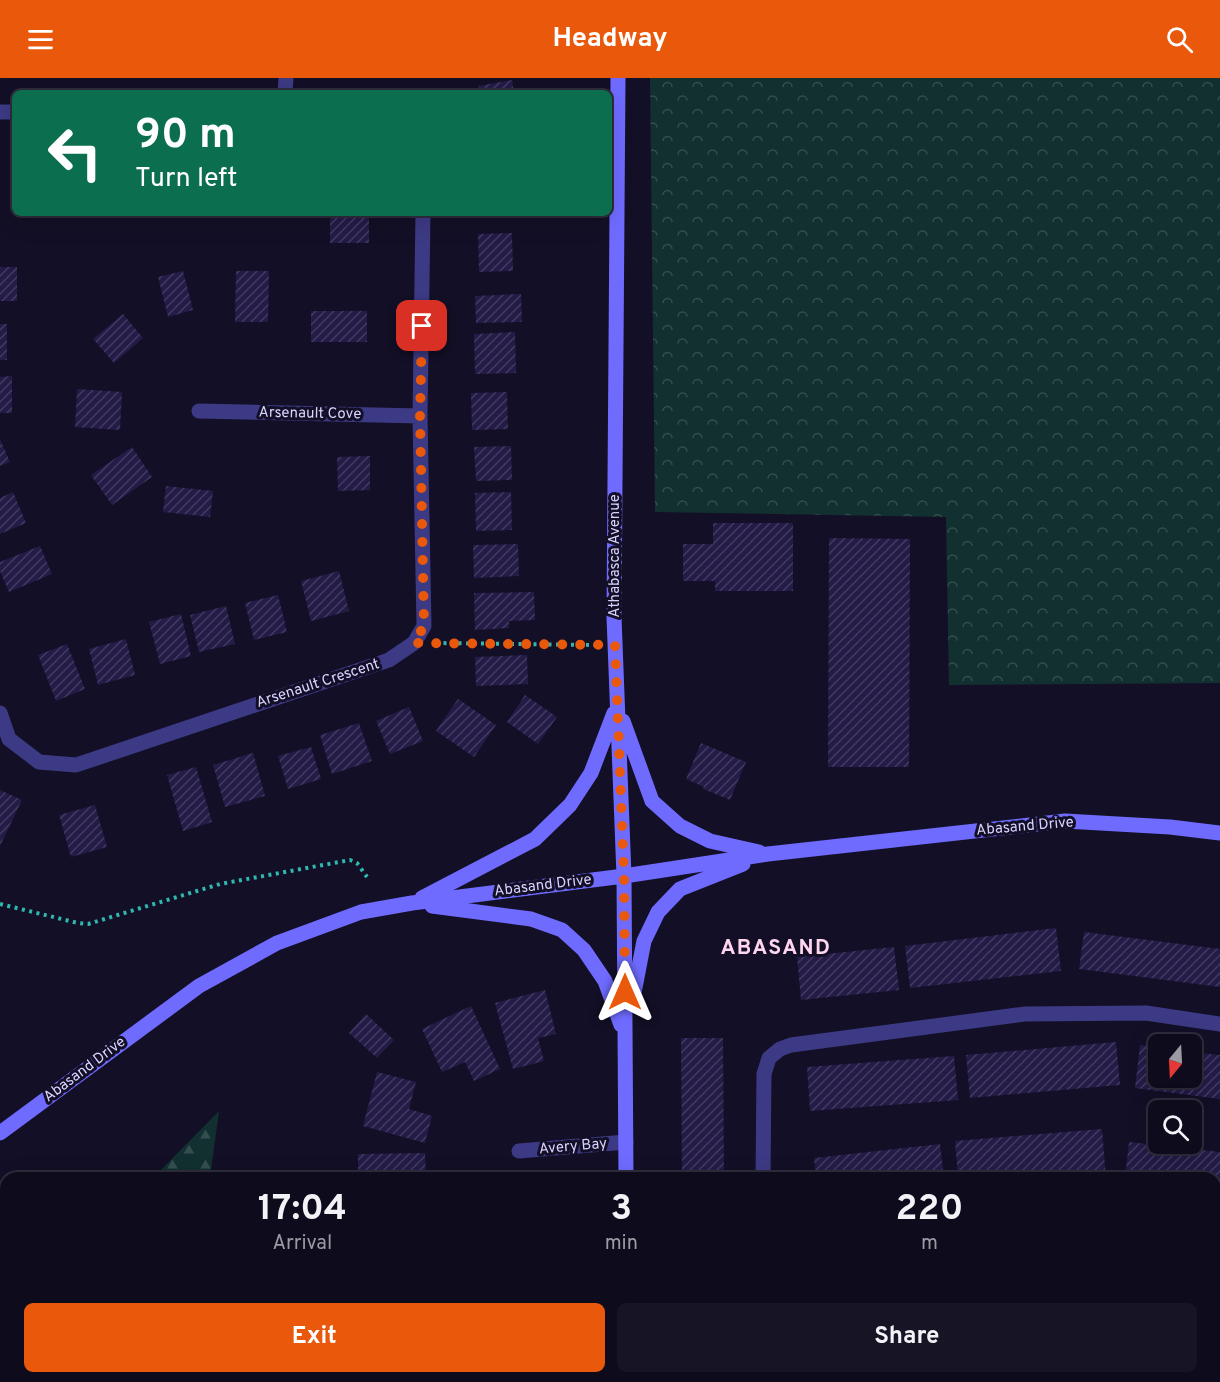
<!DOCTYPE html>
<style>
body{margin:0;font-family:Overpass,sans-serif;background:#171425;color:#f1f3f6;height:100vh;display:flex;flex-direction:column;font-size:22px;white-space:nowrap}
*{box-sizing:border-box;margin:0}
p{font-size:20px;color:#9b9ba3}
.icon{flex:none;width:33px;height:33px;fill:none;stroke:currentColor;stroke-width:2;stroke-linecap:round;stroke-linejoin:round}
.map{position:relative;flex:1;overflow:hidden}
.details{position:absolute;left:0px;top:1094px;width:1221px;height:212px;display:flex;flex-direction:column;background:#0e0b1c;border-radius:18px 18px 0 0;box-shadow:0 6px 24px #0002,0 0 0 2px #2e2b3b}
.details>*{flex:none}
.hud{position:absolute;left:12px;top:12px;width:600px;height:126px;border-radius:9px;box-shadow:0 6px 24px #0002,0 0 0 2px #2e2b3b;background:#0b6e4f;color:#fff;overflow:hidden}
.needle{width:39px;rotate:198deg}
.buttons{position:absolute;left:1148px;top:956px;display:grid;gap:12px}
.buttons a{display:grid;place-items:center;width:54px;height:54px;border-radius:9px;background:#0e0b1c;box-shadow:0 6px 24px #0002,0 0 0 2px #2e2b3b;font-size:30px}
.pin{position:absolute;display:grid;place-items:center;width:51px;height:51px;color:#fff;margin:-26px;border-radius:12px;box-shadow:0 3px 9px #0006}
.me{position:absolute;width:66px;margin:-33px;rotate:0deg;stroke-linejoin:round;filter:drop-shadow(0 0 4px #0008)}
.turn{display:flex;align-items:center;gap:21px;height:126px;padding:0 24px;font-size:27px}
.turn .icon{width:78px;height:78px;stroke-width:2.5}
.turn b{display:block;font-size:42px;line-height:51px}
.eta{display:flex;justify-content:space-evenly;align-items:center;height:102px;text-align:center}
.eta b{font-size:36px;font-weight:700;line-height:42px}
.action{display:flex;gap:12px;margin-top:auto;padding:12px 24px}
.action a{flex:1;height:69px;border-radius:9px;background:#ea580c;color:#fff;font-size:24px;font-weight:700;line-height:69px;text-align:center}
.action a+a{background:#171425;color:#f1f3f6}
header{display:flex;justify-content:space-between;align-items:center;height:78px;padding:0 24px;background:#ea580c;color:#fff;font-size:27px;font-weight:700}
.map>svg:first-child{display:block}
.forest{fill:url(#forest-firs)}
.park{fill:url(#park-crowns)}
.building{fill:url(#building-hatch)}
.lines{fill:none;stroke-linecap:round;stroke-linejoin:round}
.path{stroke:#2fb8b0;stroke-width:4;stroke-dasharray:3 4.5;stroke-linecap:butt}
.street{stroke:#3d3a85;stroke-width:15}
.secondary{stroke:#6f6bff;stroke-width:15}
.route{stroke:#ea580c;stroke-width:10;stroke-dasharray:0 18}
.labels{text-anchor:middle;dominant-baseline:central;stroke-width:6;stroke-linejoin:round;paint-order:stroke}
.street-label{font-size:15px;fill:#d9d4ff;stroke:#130f26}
.district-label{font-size:21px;font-weight:bold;letter-spacing:1.5px;fill:#ffd6f0;stroke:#130f26}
</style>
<header><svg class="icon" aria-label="menu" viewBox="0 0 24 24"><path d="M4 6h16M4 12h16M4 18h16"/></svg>Headway<svg class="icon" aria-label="search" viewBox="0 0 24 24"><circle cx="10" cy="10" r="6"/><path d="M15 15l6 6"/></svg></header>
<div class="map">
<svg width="1220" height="1304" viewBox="0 0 1220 1304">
<defs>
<pattern id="forest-firs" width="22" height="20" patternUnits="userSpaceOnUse" patternTransform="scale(1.5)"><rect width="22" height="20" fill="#12302f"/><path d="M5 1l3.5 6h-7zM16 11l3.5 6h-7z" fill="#344d4e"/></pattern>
<pattern id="park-crowns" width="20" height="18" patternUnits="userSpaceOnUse" patternTransform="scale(1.5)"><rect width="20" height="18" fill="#12302f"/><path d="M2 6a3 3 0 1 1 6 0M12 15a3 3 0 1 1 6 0" fill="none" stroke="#344d4e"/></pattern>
<pattern id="building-hatch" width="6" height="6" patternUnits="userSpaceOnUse" patternTransform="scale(1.5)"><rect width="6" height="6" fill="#241b47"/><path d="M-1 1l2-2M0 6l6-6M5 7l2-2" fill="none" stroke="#433b63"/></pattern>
</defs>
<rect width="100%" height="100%" fill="#130f26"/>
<path class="forest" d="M219,1033L210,1099H154Z
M6,1251V1299H253L255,1304H0V1258Z"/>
<path class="park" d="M650,0H1220V605L949,607L946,439L655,434Z"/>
<path class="building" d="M512,2L514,15H479L478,8Z
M330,135H369V165H330Z
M512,155L513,193L479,194L478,156Z
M0,189H17V223H0Z
M183,193L193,232L168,239L158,199Z
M236,193H269L268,244H235Z
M521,216L522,244L476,245L475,218Z
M311,233H367V264H311Z
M123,236L143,260L114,285L93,261Z
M0,246H7V282H0Z
M515,254L516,295L475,296L474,256Z
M12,298V335H0V299Z
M77,311L122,314L120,352L75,349Z
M507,314L508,351L472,352L471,315Z
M0,361L10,384L0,388Z
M511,368L512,402L476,403L474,369Z
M132,369L152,399L112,427L91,397Z
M370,378V412L338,413L337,379Z
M166,408L213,413L210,439L163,434Z
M13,414L26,445L0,456V420Z
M511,414L512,452L476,453L475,415Z
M713,445H793V513H715V503H683V466H713Z
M829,460L910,461L909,689H828Z
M518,466L519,498L474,500L473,467Z
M40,468L52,496L9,514L0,493V484Z
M339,493L349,533L311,543L301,503Z
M534,514L535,542L509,543V550L475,552L474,515Z
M278,517L287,554L254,562L245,525Z
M226,528L235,566L199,574L190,537Z
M181,536L191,578L160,586L149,544Z
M126,561L135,597L98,607L89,571Z
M67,566L85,611L56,623L38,577Z
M527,577L528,606L476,608L475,579Z
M525,617L557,639L538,666L507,644Z
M458,621L496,647L474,679L436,653Z
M409,629L423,663L390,676L376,643Z
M359,645L372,683L332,696L320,657Z
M701,665L746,684L730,722L703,711L704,709L686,701Z
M311,669L321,701L288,711L278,678Z
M253,675L265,718L225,729L213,687Z
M196,689L212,744L183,753L167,697Z
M0,712L22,722L0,768Z
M95,727L107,769L71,779L59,737Z
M1056,850L1061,893L910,910L905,868Z
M1084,854L1220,871V909L1079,891Z
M894,869L899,912L801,922L797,879Z
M545,912L556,956L538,960L544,983L513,991L495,925Z
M471,928L500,991L474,1003L465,984L442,994L422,951Z
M366,936L394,962L377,980L349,955Z
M681,960H723L724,1100H682Z
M1116,964L1120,1007L970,1020L966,977Z
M1140,967L1158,969V999H1191V974L1220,977V1021L1135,1010Z
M954,978L958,1022L810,1033L807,989Z
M377,994L416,1004L409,1031L432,1038L425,1065L363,1048Z
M1102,1051L1106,1100H958L955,1063Z
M1129,1064L1220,1074V1117H1215V1100H1125Z
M940,1066L944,1100H816L814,1080Z
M425,1075L426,1100H358V1076Z
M494,1299H545V1304H494Z
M682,1299H725V1304H682Z
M807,1299H907L908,1304H808Z
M919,1299H1046V1304H919Z
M1063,1299H1166V1304H1063Z"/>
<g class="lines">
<path class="path" d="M436,565L596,567
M0,826L78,845L88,846L220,806L350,782L357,785L367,799"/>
<path class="street" d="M285,15L286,0
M0,34H15
M199,333L420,338
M0,635L9,661L39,684L76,687L389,582L414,565L424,548L420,338L423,135
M519,1073L626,1064
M763,1100L764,996L769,980L780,971L791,967L1025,936L1146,935L1220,946
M1215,1150L1220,1152
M763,1304V1299"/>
<path class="secondary" d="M618,0L614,539L624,798L626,1100
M623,643L652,723L680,748L710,763L759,774
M422,820L535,761L570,727L591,695L614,635
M432,828L531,841L562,852L584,872L605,903L621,947
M632,925L644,863L658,834L680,811L743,786
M0,1055L199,908L277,865L361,834L412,825L624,798L768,776L1065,743L1170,749L1220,755
M626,1299V1304"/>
</g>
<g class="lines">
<path class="route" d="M422,248L420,338L424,548L414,565L615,567L624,798L625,914"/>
</g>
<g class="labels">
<g class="street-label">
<text transform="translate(310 336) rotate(1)">Arsenault Cove</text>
<text transform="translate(615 478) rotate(-90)">Athabasca Avenue</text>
<text transform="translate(318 606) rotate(-18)">Arsenault Crescent</text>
<text transform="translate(1025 749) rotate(-5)">Abasand Drive</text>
<text transform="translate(543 808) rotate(-7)">Abasand Drive</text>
<text transform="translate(85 992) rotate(-37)">Abasand Drive</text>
<text transform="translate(573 1069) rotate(-5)">Avery Bay</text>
</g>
<g class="district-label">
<text x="776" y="870">ABASAND</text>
</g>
</g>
</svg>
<div class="buttons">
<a><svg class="needle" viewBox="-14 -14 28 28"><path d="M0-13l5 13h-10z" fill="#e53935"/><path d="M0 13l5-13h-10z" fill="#9b9ba3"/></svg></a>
<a><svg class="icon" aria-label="search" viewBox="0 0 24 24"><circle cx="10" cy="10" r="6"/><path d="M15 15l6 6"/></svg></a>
</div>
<div class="pin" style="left:422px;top:248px;background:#d93025"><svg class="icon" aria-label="arrive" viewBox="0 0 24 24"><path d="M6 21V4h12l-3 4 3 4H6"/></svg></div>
<svg class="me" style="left:625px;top:914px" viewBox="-20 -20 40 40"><path d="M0-17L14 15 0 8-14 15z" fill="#ea580c" stroke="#fff" stroke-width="4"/></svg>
<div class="hud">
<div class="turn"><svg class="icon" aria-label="left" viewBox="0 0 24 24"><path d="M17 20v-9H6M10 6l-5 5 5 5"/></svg><div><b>90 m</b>Turn left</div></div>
</div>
<section class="details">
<div class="eta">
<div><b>17:04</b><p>Arrival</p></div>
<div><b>3</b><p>min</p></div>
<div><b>220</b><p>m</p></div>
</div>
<div class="action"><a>Exit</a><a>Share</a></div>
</section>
</div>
